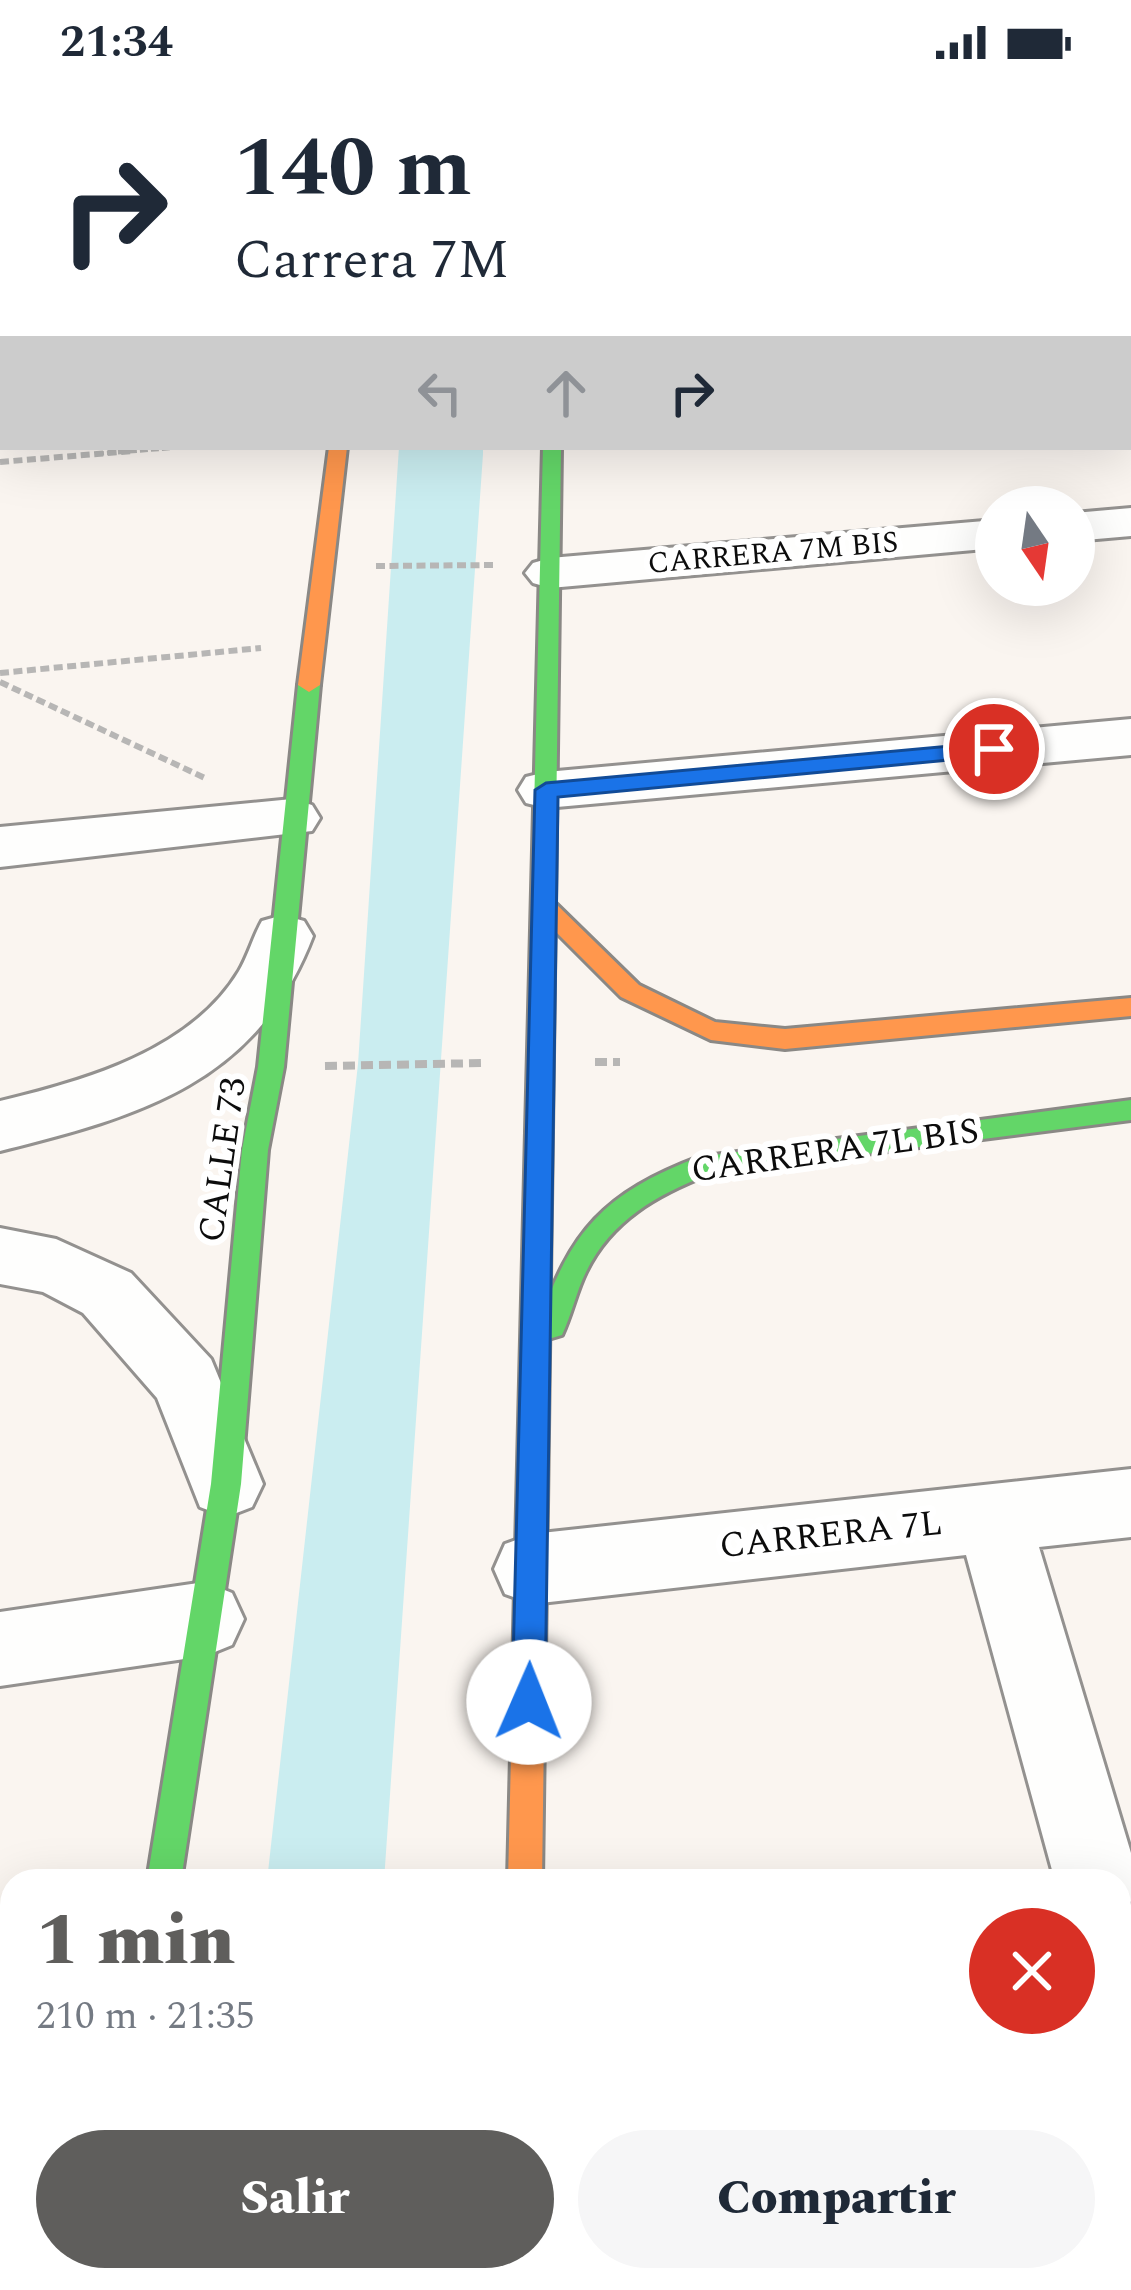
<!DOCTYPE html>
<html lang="es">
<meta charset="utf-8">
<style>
body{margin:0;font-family:Spectral,serif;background:#f6f6f7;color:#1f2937;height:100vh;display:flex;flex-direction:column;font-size:45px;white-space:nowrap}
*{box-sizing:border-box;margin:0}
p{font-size:39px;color:#747a83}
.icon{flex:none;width:66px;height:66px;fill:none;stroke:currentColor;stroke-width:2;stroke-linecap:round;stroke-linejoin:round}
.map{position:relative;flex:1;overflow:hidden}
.drawer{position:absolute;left:0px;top:1785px;width:1131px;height:423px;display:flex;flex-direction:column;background:#fff;border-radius:36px 36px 0 0;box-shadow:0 12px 48px #0002}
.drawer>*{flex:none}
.hud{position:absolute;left:0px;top:0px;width:1131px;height:366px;box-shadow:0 12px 48px #0002;background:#fff;color:#1f2937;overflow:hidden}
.needle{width:78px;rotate:167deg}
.tools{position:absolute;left:975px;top:402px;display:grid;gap:24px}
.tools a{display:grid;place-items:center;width:120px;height:120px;border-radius:50%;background:#fff;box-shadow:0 12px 48px #0002;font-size:60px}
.pin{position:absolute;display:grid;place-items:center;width:102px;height:102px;color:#fff;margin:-51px;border:6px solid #fff;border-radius:50%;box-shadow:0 3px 12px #0007}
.me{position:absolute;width:132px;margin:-66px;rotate:1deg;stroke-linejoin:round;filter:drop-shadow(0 0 9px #0008)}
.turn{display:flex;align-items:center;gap:42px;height:252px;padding:0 36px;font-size:54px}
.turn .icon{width:156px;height:156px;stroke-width:2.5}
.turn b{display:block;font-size:84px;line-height:102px}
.lanes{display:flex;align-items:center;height:114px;padding:0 36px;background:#0003;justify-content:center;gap:60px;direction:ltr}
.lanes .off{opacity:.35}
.round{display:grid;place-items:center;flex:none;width:126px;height:126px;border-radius:63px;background:#f6f6f7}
.summary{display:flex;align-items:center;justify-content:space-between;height:204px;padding:0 36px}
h1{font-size:72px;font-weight:800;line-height:90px;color:#5f5e5c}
.cta{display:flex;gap:24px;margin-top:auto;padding:24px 36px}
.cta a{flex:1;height:138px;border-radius:72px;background:#5f5e5c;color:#fff;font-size:48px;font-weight:800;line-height:138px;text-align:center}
.cta a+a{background:#f6f6f7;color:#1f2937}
.status{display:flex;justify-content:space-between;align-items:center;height:84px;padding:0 60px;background:#fff;direction:ltr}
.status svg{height:33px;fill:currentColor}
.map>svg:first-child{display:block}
.water{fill:#caedf0}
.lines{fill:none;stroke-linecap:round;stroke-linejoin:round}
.street-casing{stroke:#93918f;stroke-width:6}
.fast-casing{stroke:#8a8885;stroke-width:6}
.slow-casing{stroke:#8a8885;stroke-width:6}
.path-far2{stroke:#b7b6b5;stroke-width:4.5;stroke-dasharray:8 3;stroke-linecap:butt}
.path-far1{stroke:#b7b6b5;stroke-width:6;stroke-dasharray:9 4.5;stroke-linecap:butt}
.path{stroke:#b7b6b5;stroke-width:8;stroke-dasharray:12 6;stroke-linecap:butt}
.street{fill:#fefefd;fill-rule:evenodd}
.fast{fill:#63d668;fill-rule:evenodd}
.slow{fill:#ff974d;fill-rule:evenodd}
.route{fill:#1a73e8;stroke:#114b97;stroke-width:3}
.labels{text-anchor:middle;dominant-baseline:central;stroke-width:12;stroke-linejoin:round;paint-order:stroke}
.far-street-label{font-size:30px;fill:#0c0c0c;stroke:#fff}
.street-label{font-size:36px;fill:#0c0c0c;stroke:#fff}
</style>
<div class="status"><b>21:34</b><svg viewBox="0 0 49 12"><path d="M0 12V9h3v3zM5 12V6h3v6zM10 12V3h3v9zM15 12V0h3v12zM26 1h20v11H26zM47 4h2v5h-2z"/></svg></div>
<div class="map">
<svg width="1131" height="2206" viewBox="0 0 1131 2206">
<rect width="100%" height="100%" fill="#faf5f0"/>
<path class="water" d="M399,363H483V370L384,1797H267L358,980Z"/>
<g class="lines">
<defs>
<path id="street" d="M1131,10V32L1128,33V11Z
M0,94H3V118H0Z
M1128,121H1131V145H1128Z
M0,226H3V252H0Z
M1128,255H1131V281H1128Z
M1131,424V452L1074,457V429Z
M996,436V464L550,504L533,499L525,489L533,479L550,474Z
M1131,635V671L546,724L526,719L518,706L526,693L546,688Z
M292,715L312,721L320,734L312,747L0,783V743Z
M283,831L304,837L313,852C257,999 141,1032 0,1067V1017C84,997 191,967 239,887C248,872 253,853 262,837Z
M0,1144L56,1155L131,1189L211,1275L263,1400L252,1423L226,1433L200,1423L157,1314L83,1229L43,1208L0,1200Z
M1131,1385V1453L1039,1463L1131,1769V1817L1120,1830L1131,1835V1959L1119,1954V1797H1055L966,1471L532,1520L505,1510L494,1485L505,1460L532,1450Z
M205,1498L232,1509L244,1535L232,1561L205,1572L0,1602V1528Z
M12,2013V2105L0,2107V2015Z"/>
<path id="fast" d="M533,0H547V3H533Z
M543,363H561L552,1048L539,1058L526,1048Z
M309,594L320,601L284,983L268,1066L241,1400L181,1797H147L211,1400L242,1066L258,983L298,601Z
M1131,1016V1036L710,1090C658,1110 611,1136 586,1188C576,1208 572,1230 562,1251L552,1254L542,1251L538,1242C570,1147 604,1109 699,1073Z
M496,2196H536V2206H496Z"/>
<path id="slow" d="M329,363H347L320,601L309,608L298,601Z
M545,815L553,817L639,901L715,938L785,945L1131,914V932L785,965L711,956L621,913L537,829L533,823L537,817Z
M539,1038L552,1048L542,1797H508L526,1048Z
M82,2196H122L120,2206H80Z"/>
</defs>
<use href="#street" class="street-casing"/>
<use href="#fast" class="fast-casing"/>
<use href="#slow" class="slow-casing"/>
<path class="path-far2" d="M96,370L183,363"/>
<path class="path-far1" d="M0,378L132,367
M376,482L497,481
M0,589L261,564
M0,598L205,694"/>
<path class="path" d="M595,978H620
M325,982L484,979"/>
<use href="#street" class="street"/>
<use href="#fast" class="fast"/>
<use href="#slow" class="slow"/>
</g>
<path class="route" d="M994,658L1005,665L1002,671L558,713L545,1618L541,1630L529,1634L517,1630L512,1618L535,706L546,699Z"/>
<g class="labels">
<g class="far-street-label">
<text transform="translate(773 469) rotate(-5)">CARRERA 7M BIS</text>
</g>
<g class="street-label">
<text transform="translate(835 1067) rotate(-8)">CARRERA 7L BIS</text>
<text transform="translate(223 1076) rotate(-82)">CALLE 73</text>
<text transform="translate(831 1451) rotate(-6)">CARRERA 7L</text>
</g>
</g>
</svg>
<div class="tools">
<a><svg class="needle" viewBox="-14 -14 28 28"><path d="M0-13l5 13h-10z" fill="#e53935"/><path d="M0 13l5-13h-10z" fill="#747a83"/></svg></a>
</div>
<div class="pin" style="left:994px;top:665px;background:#d93025"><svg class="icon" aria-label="arrive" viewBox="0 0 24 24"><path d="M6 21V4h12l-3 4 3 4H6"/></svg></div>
<svg class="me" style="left:529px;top:1618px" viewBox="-20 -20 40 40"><circle r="19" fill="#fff"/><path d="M0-13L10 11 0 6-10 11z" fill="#1a73e8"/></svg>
<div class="hud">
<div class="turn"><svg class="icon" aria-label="right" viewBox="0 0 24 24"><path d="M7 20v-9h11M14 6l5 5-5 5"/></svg><div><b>140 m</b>Carrera 7M</div></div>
<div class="lanes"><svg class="icon off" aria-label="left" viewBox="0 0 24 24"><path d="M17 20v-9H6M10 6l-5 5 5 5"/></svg><svg class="icon off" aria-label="ahead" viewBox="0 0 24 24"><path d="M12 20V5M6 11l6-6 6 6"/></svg><svg class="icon" aria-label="right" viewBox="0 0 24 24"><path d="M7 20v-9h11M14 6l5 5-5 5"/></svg></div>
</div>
<section class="drawer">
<div class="summary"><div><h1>1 min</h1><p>210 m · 21:35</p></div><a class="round" style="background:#d93025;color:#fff"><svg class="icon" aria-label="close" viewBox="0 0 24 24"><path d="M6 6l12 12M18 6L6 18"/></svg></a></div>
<div class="cta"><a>Salir</a><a>Compartir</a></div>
</section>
</div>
